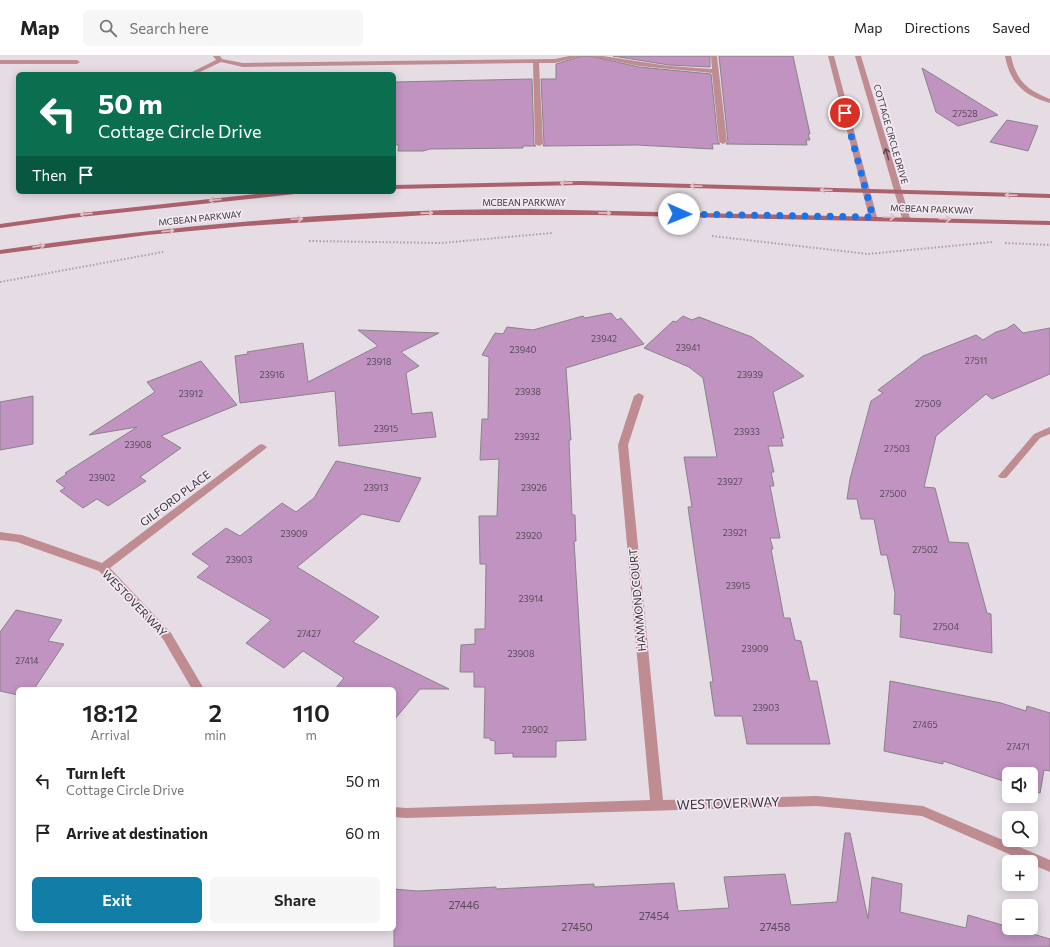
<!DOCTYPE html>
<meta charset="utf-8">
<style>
body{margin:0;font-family:Commissioner,sans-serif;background:#f6f6f6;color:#222;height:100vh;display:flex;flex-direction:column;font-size:15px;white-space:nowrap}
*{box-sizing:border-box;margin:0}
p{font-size:13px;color:#767676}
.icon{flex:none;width:22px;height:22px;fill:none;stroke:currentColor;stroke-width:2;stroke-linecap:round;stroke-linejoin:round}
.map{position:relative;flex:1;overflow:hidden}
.side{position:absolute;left:16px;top:631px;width:380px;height:244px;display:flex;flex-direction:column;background:#fff;border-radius:6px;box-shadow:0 2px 10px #0003}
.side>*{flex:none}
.banner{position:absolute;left:16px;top:16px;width:380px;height:122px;border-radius:6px;box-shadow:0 2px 10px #0003;background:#0b6e4f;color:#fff;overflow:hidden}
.controls{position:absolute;left:1002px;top:711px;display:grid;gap:8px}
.controls a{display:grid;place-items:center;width:36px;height:36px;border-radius:6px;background:#fff;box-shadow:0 2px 10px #0003;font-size:20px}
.pin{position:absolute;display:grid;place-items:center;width:34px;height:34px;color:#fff;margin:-17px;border:2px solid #fff;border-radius:50%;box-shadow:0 1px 4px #0007}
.me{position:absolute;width:44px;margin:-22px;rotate:91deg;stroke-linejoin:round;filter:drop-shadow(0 0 3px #0008)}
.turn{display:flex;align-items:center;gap:14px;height:84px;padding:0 16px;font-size:18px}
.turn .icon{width:52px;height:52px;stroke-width:2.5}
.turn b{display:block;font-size:28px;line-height:34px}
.then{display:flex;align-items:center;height:38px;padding:0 16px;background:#0003;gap:8px;font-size:15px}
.eta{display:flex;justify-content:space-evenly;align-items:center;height:68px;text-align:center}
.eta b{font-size:24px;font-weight:600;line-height:28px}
.cta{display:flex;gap:8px;margin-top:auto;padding:8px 16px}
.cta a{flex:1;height:46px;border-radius:6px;background:#127ea7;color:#fff;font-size:16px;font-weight:600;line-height:46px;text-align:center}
.cta a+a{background:#f6f6f6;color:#222}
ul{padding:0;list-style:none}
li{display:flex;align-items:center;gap:12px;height:52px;padding:0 16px}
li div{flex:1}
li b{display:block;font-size:15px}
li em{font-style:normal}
header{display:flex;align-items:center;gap:24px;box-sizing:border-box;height:56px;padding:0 20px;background:#fff;border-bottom:1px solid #e0e0e0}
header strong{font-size:19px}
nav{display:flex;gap:22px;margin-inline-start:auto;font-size:14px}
.search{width:280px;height:36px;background:#f6f6f6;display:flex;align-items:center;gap:10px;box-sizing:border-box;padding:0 14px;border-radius:6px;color:#767676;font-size:15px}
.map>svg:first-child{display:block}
.building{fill:#c093c0;stroke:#8a828a}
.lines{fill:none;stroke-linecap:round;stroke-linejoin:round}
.path{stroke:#a7a0a6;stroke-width:2;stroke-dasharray:1.5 2;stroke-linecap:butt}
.service{fill:#bf8c92;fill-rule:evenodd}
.minor{fill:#bf8c92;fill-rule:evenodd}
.secondary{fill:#ac626d;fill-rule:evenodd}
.oneway{stroke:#604e53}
.oneway2{stroke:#ddc0ca}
.route{stroke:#1a73e8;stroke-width:7;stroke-dasharray:0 12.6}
.labels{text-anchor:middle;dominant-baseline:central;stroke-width:3.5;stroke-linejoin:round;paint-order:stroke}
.number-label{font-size:9px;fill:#5a4c5a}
.far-street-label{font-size:9px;fill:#383438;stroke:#f2e9f2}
.street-label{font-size:11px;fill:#383438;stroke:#f2e9f2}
.near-number-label{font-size:11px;fill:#5a4c5a}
.near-street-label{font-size:13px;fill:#383438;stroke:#f2e9f2}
</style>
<header>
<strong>Map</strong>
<div class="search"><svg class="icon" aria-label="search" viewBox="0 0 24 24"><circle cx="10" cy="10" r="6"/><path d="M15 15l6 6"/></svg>Search here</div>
<nav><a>Map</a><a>Directions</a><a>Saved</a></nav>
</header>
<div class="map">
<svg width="1050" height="891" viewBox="0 0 1050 891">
<rect width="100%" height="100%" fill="#e5dce4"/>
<path class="building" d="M582,0H590L639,11L711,18L718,86L720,88H712L713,93L637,89L543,90L544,88L541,23H556V8Z
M613,0H710V11L669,9Z
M719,0H793L810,78H808L810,84H806L807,89L726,88L728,86Z
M922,12L998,59L958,70L936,56Z
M532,23L534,88L536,90H523V92L430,93L423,95H398L399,89H394V26Z
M1007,64L1038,70L1028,95L990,86Z
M611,257L617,264L621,262L644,288L566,312L571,384H569L572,459H575L576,485H574L586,684L556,685V701H513V697L495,698V685L490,684V682H484L485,631H474V616H460L461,589L475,588V573H485L486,508H480L479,460H497L499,403L480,404L482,363H488L489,301L482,299L495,277L503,278L507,271L533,274L583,260L585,262Z
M683,260L692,264L699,261L752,281L804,320L773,336L784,382H781L783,390H768L774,416H771L774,430H770L780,482H770L773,493H771L784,562H790L795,584L801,585L810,625H817L830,688H747L742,660H715L710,626H713L688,451H692L684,401H717L703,322L689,311L644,292L673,265L676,266Z
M1014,268L1023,277L1050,272V318L992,343L986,338L936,380L924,431L935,432L949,486L968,487L987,557L991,558L992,597L900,581L901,559L894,558L895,537L887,499H881L874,463H861L857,443H847L850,423L871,345L883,337L878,334L923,300L976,279L983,284L996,276L1006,273Z
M358,274L439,277L401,296L419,310L406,317L412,358L432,356L436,381L339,390L335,335L240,347L235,300L248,298L247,296L303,287L308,326L378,290Z
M201,305L237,349L161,380L181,392L140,421L146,425L108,450L97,443L83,452L60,435L65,432L56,425L67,418L65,417L137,371L89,379L155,336L147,326Z
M33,340V388L0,394V346Z
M336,405L421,422L399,466L362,458L297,511L379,561L353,586L449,633H420L394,664V633H335L344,622L303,595L284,612L246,587L271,564L197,521L210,510L192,498L226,472L240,480L282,447L296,456L314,442Z
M16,554L62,564L48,585L64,588L34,633H18V639L0,635V576Z
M890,625L1001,647L1026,655L1027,650L1050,657V715L1044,714L1040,737L1031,734V718H1009V727L943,705V708L884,695Z
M845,777H850L868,863L872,821L902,828L900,856L966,872L968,859L1050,883V891H394V833L417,835L496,831V833L594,828V831L674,827L678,855L729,852L724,821L785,818L791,849L837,846Z"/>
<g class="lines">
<path class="path" d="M712,180L868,198L992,186
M309,185L441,187L552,177
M1005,187L1050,189
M0,226L163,196"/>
<path class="service" d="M0,4H77L80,6L77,8H0Z"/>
<path class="minor" d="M213,0H220L222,3L243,7L555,3L569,0H581L555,7H539L543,88L539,90L535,88L533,7L243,11L221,6L196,18H188L216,4Z
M591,0H603L669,10L712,13L711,0H717L727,86L723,88L719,86L712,17L639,10Z
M828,0H834L877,161L876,163H870L869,161Z
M855,0H861L910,162L909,164H906L902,162Z
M1005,0H1011C1016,24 1027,34 1050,43V47C1024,40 1010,27 1005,0Z
M639,337L644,340L628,389L663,744L817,740L923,750L1050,804V816L1031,808V806H1027L922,760L817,750L406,762L394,761V751L406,752L650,744L618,389L634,340Z
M1050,371V378L1040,382L1006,422H1000L998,420L1000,418L1034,378Z
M262,388L267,391L265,393L110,512L171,577L204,633H192L163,583L99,515L17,486L0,484V476L22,479L102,507L259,389Z"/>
<path class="secondary" d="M581,125L1050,138V142L581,129L394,133V129Z
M274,136H299L295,138L71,162L0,172V168L71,158Z
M529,153L1050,165V169L597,159H428L246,170L147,179L0,198V194C176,169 352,153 529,153Z"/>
</g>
<defs><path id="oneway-shaft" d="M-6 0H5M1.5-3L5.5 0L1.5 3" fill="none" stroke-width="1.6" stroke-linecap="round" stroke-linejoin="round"/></defs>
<use class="oneway" href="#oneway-shaft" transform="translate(887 98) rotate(-106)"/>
<g class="oneway2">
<use href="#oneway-shaft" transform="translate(566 127) rotate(179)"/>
<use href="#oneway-shaft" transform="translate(696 130) rotate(-178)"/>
<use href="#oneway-shaft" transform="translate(826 134) rotate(-178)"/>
<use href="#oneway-shaft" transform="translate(1011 139) rotate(-178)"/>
<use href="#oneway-shaft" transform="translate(215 144) rotate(174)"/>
<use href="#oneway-shaft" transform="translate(427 157) rotate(-1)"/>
<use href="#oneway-shaft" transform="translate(605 157) rotate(1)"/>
<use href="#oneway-shaft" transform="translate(86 158) rotate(174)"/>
<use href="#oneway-shaft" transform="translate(889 161)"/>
<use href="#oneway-shaft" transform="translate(297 163) rotate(-3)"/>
<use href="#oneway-shaft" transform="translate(945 163) rotate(2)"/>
<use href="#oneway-shaft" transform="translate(168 175) rotate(-6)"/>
<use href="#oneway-shaft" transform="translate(39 190) rotate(-8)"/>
</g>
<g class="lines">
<path class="route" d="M679,158L873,161L845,57"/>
</g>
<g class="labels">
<g class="number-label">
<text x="965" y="57">27528</text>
<text x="604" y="282">23942</text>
<text x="688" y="291">23941</text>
<text x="523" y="293">23940</text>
<text x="976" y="304">27511</text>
<text x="379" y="305">23918</text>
<text x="272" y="318">23916</text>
<text x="750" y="318">23939</text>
<text x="528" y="335">23938</text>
<text x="191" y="337">23912</text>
<text x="928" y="347">27509</text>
<text x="386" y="372">23915</text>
<text x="747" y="375">23933</text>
<text x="527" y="380">23932</text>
<text x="138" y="388">23908</text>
<text x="897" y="392">27503</text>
<text x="102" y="421">23902</text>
<text x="730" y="425">23927</text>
<text x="376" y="431">23913</text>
<text x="534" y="431">23926</text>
<text x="893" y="437">27500</text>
<text x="735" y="476">23921</text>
<text x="294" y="477">23909</text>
<text x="529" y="479">23920</text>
<text x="925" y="493">27502</text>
<text x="239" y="503">23903</text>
<text x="738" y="529">23915</text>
<text x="531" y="542">23914</text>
<text x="946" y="570">27504</text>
<text x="309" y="577">27427</text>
<text x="755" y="592">23909</text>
<text x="521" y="597">23908</text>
<text x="27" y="604">27414</text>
<text x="766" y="651">23903</text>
<text x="925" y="668">27465</text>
<text x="535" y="673">23902</text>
<text x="1018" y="690">27471</text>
</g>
<g class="far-street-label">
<text transform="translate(891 78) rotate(74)">COTTAGE CIRCLE DRIVE</text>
<text x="524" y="146">MCBEAN PARKWAY</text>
<text transform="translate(932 153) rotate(2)">MCBEAN PARKWAY</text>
<text transform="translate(200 162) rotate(-6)">MCBEAN PARKWAY</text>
</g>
<g class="street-label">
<text transform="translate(175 442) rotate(-37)">GILFORD PLACE</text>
<text transform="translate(637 544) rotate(-95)">HAMMOND COURT</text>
<text transform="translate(135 547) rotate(46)">WESTOVER WAY</text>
</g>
<g class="near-number-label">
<text x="464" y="848">27446</text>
<text x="654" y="859">27454</text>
<text x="577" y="870">27450</text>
<text x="775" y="870">27458</text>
</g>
<g class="near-street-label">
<text transform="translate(728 747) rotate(-2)">WESTOVER WAY</text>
</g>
</g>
</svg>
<div class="controls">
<a><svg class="icon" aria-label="sound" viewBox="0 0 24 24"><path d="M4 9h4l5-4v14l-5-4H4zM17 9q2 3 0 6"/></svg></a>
<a><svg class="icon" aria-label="search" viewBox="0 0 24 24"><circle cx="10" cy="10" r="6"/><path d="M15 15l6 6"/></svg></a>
<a>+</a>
<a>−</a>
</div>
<div class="pin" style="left:845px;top:57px;background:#d93025"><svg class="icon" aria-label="arrive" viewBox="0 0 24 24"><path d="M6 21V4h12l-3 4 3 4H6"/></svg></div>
<svg class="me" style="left:679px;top:158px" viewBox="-20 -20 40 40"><circle r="19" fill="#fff"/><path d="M0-13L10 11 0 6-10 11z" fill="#1a73e8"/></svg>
<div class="banner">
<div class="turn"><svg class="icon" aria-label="left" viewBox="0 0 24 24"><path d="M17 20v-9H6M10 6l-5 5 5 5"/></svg><div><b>50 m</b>Cottage Circle Drive</div></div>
<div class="then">Then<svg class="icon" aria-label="arrive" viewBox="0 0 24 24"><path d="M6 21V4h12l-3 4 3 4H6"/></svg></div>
</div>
<section class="side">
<div class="eta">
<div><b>18:12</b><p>Arrival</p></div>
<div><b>2</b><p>min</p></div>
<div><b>110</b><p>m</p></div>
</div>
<ul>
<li><svg class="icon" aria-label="left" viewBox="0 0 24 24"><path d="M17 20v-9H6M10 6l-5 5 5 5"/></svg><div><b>Turn left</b><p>Cottage Circle Drive</p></div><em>50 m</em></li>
<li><svg class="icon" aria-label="arrive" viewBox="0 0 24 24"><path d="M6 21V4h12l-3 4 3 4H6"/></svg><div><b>Arrive at destination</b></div><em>60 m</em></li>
</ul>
<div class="cta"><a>Exit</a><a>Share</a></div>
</section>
</div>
